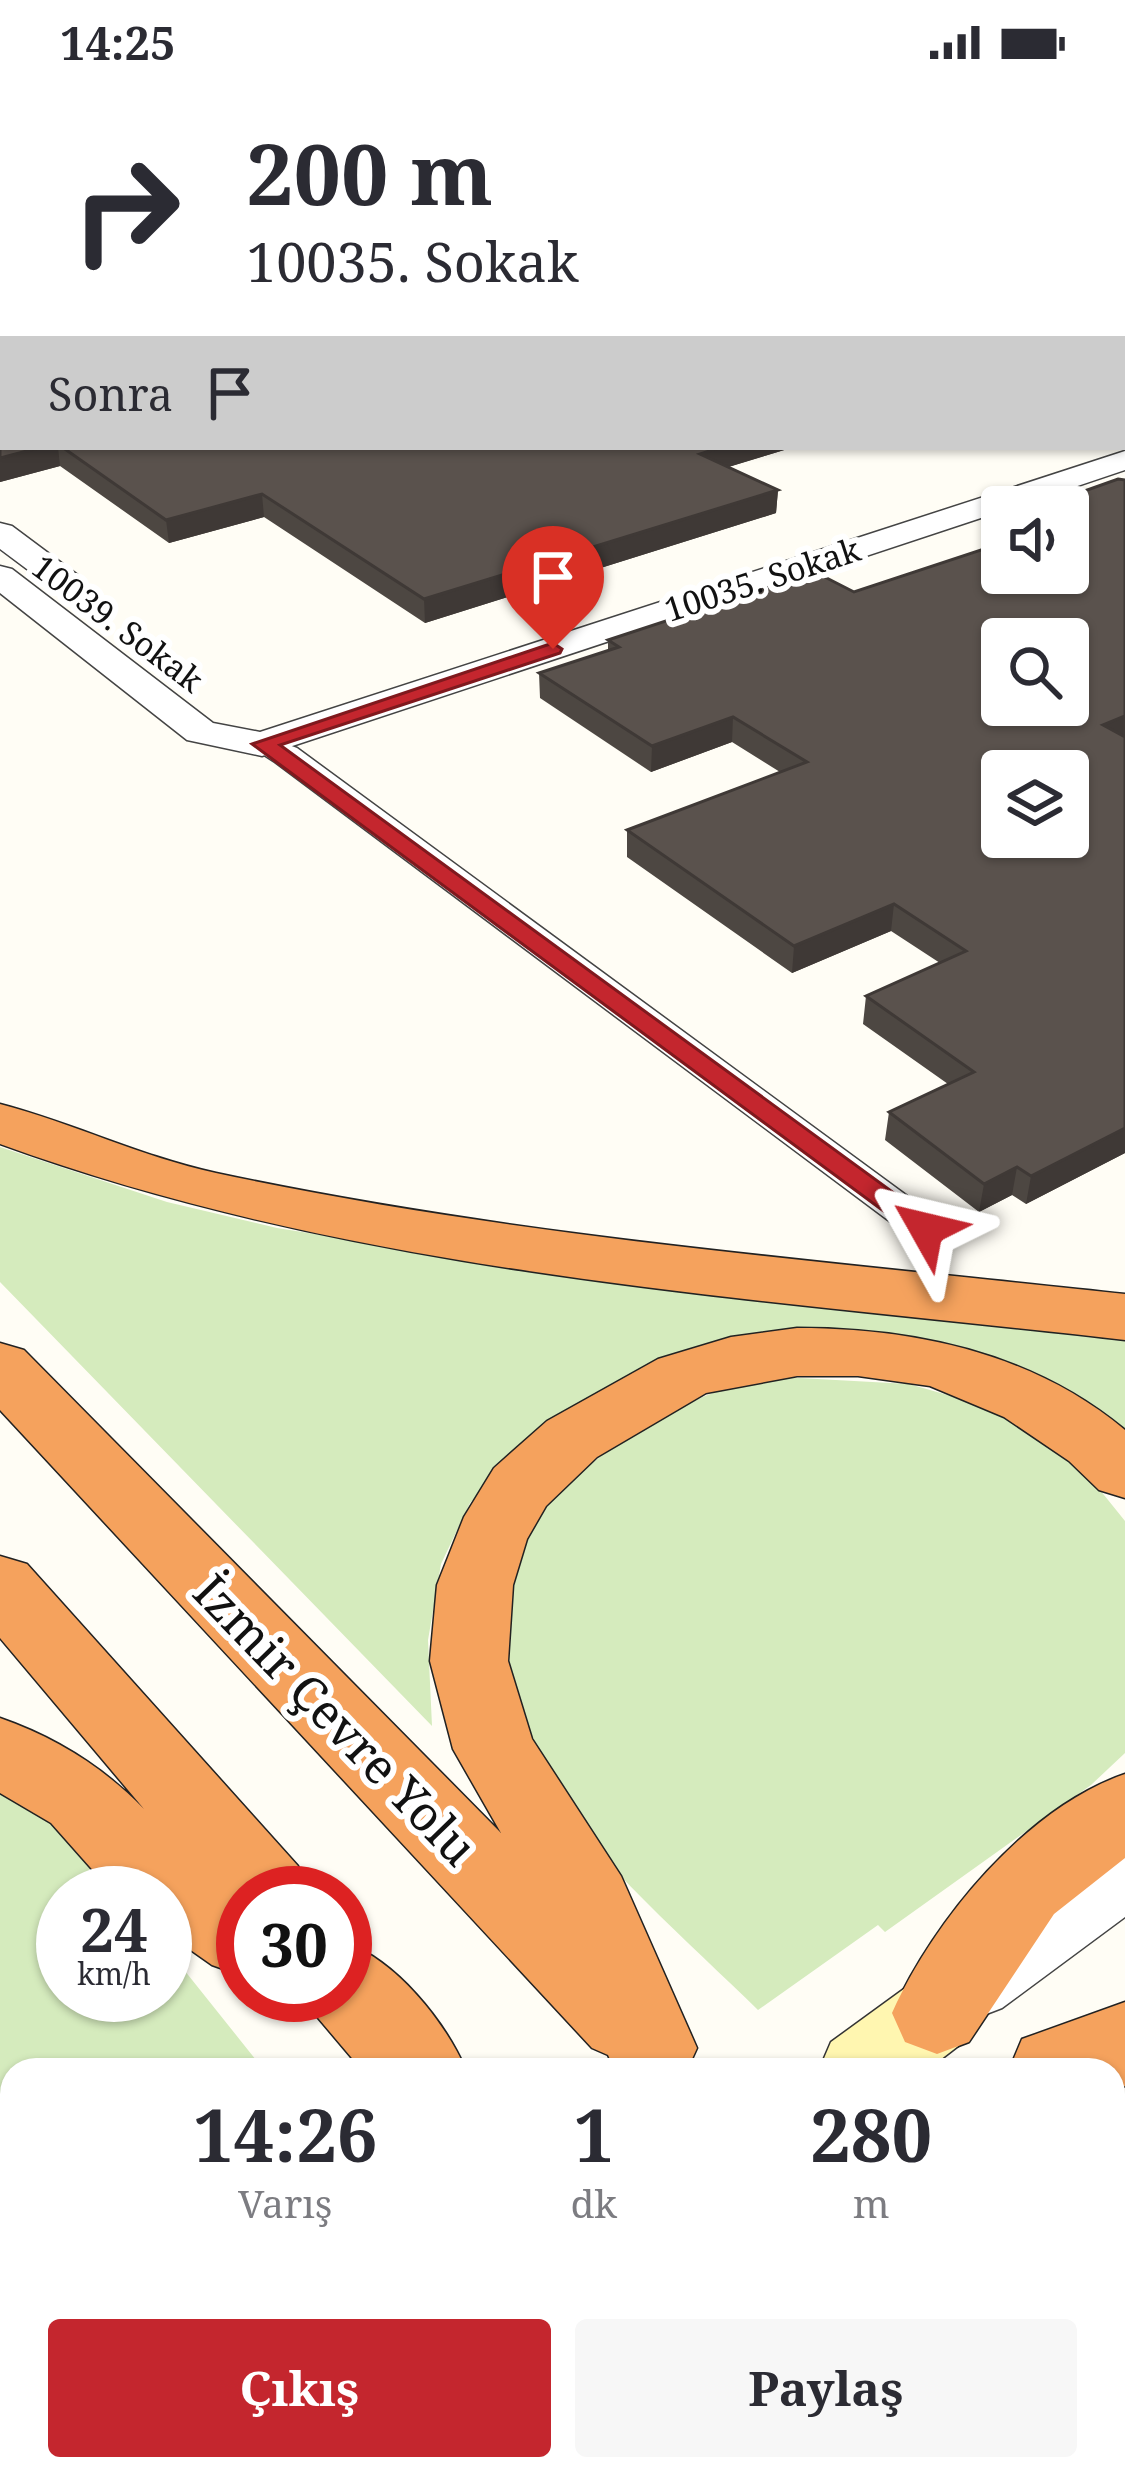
<!DOCTYPE html>
<html lang="tr">
<meta charset="utf-8">
<style>
body{margin:0;font-family:"Noto Serif",serif;background:#f7f7f7;color:#2b2b33;height:100vh;display:flex;flex-direction:column;font-size:45px;white-space:nowrap}
*{box-sizing:border-box;margin:0}
p{font-size:39px;color:#7c7c81}
.icon{flex:none;width:66px;height:66px;fill:none;stroke:currentColor;stroke-width:2;stroke-linecap:round;stroke-linejoin:round}
.map{position:relative;flex:1;overflow:hidden}
.drawer{position:absolute;left:0px;top:1974px;width:1125px;height:423px;display:flex;flex-direction:column;background:#fff;border-radius:36px 36px 0 0;box-shadow:0 3px 9px #0004}
.drawer>*{flex:none}
.banner{position:absolute;left:0px;top:0px;width:1125px;height:366px;box-shadow:0 3px 9px #0004;background:#fff;color:#2b2b33;overflow:hidden}
.buttons{position:absolute;left:981px;top:402px;display:grid;gap:24px}
.buttons a{display:grid;place-items:center;width:108px;height:108px;border-radius:12px;background:#fff;box-shadow:0 3px 9px #0004;font-size:60px}
.speed{position:absolute;left:36px;top:1782px;display:flex;gap:24px;font-size:60px;font-weight:700;text-align:center}
.speed>*{display:grid;place-content:center;width:156px;height:156px;border-radius:50%;background:#fff;box-shadow:0 3px 9px #0004;line-height:1}
.speed small{font-size:30px;font-weight:400}
.speed .limit{border:18px solid #d22;background:#fff;color:#111}
.pin{position:absolute;display:grid;place-items:center;width:102px;height:102px;color:#fff;margin:-123px -51px;border-radius:50% 50% 50% 0;rotate:-45deg;box-shadow:0 0 12px #0007}
.pin .icon{rotate:45deg}
.me{position:absolute;width:132px;margin:-66px;rotate:307deg;stroke-linejoin:round;filter:drop-shadow(0 0 9px #0008)}
.turn{display:flex;align-items:center;gap:42px;height:252px;padding:0 48px;font-size:54px}
.turn .icon{width:156px;height:156px;stroke-width:2.5}
.turn b{display:block;font-size:84px;line-height:102px}
.then{display:flex;align-items:center;height:114px;padding:0 48px;background:#0003;gap:24px;font-size:45px}
.eta{display:flex;justify-content:space-evenly;align-items:center;height:204px;text-align:center}
.eta b{font-size:72px;font-weight:700;line-height:84px}
.action{display:flex;gap:24px;margin-top:auto;padding:24px 48px}
.action a{flex:1;height:138px;border-radius:12px;background:#c4262e;color:#fff;font-size:48px;font-weight:700;line-height:138px;text-align:center}
.action a+a{background:#f7f7f7;color:#2b2b33}
.status{display:flex;justify-content:space-between;align-items:center;height:84px;padding:0 60px;background:#fff;direction:ltr}
.status svg{height:33px;fill:currentColor}
.map>svg:first-child{display:block}
.green{fill:#d5ebbd}
.lines{fill:none;stroke-linecap:round;stroke-linejoin:round}
.minor-casing{stroke:#444;stroke-width:3}
.tertiary-casing{stroke:#444;stroke-width:3}
.secondary-casing{stroke:#333;stroke-width:3}
.motorway-casing{stroke:#222;stroke-width:3}
.minor{fill:#fff;fill-rule:evenodd}
.tertiary{fill:#fff;fill-rule:evenodd}
.secondary{fill:#fff6b0;fill-rule:evenodd}
.motorway{fill:#f5a25d;fill-rule:evenodd}
.wall{fill:#4d4742}
.shaded-wall{fill:#3f3936}
.building{fill:#5a524d;stroke:#3f3936;stroke-width:3;fill-rule:evenodd}
.route{fill:#c4262e;stroke:#7f191e;stroke-width:3}
.labels{text-anchor:middle;dominant-baseline:central;stroke-width:12;stroke-linejoin:round;paint-order:stroke}
.far-street-label{font-size:33px;fill:#111;stroke:#fff}
.near-street-label{font-size:48px;fill:#111;stroke:#fff}
</style>
<div class="status"><b>14:25</b><svg viewBox="0 0 49 12"><path d="M0 12V9h3v3zM5 12V6h3v6zM10 12V3h3v9zM15 12V0h3v12zM26 1h20v11H26zM47 4h2v5h-2z"/></svg></div>
<div class="map">
<svg width="1125" height="2396" viewBox="0 0 1125 2396">
<rect width="100%" height="100%" fill="#fffdf5"/>
<path class="green" d="M0,1063L167,1118L277,1144L472,1175L1125,1255V1354L1051,1302L656,1277L557,1336L509,1375L470,1419L441,1480L428,1556L432,1642L0,1198Z
M781,1293L909,1300L972,1318L1028,1344L1079,1380L1125,1437V1669L1091,1701L885,1848L878,1841L758,1926C683,1852 567,1754 522,1659C509,1630 503,1592 502,1561C502,1531 505,1499 516,1471C544,1399 656,1327 727,1304C744,1299 763,1297 781,1293Z
M0,1703L56,1736L123,1809H63V1911H165V1862L264,1986H12V2385H145L130,2396H0Z
M1125,2030V2301L1113,2289V2040Z"/>
<g class="lines">
<defs>
<path id="minor" d="M262,651L297,664L940,1136L946,1145L940,1154L926,1158L912,1154L275,678L247,660Z"/>
<path id="tertiary" d="M1125,367V386L1015,423H1002V427L262,672L187,656L0,509V482L12,485L213,639L260,648Z
M0,439L12,442L79,492L84,499L79,506H55L0,465Z
M1125,1762V1833L1002,1924L976,1934L950,1924L939,1901L950,1878L1100,1771Z"/>
<path id="secondary" d="M937,1891L966,1902L978,1929L966,1956L927,1986H819L831,1958L908,1902Z
M464,2385H570L565,2396H460Z"/>
<path id="motorway" d="M0,1020C73,1039 142,1073 216,1089C515,1153 822,1177 1125,1210V1256C748,1213 359,1191 0,1060Z
M797,1244C914,1244 1033,1269 1125,1346V1414L1099,1406L1069,1377L1004,1333L930,1302L858,1292H797L706,1309L597,1373L546,1422L527,1455L513,1501L508,1577L532,1655L621,1792L697,1964L687,1986H615L608,1971L592,1964L0,1326V1259L24,1266L501,1749L453,1665L430,1577L437,1501L464,1433L494,1384L547,1337L658,1275L731,1253Z
M0,1472L27,1480L298,1782L310,1809H243V1892L212,1881L165,1848V1809H113L51,1739L0,1709V1634C55,1653 103,1683 144,1725L0,1554Z
M1125,1690V1774L1054,1830L969,1958L937,1970L905,1958L892,1929C934,1836 1026,1724 1125,1690Z
M345,1858C397,1878 444,1936 466,1986H362L313,1928L306,1911H345Z
M1125,1918V2002L1113,2007V1986H1009L1022,1955Z
M260,2385H369L371,2390L368,2396H255Z
M704,2385H815L820,2396H709Z
M992,2385H1104L1109,2396H997Z"/>
</defs>
<use href="#minor" class="minor-casing"/>
<use href="#tertiary" class="tertiary-casing"/>
<use href="#secondary" class="secondary-casing"/>
<use href="#motorway" class="motorway-casing"/>
<use href="#minor" class="minor"/>
<use href="#tertiary" class="tertiary"/>
<use href="#secondary" class="secondary"/>
<use href="#motorway" class="motorway"/>
</g>
<path class="wall" d="M0,0L3,3V363H794L728,383L778,406L776,429L425,539L264,433L169,459L60,382L0,398Z
M1125,396V1069L1026,1120L1012,1111L979,1128L885,1056L889,1028L948,1000L863,940L866,912L940,879L891,847L792,889L627,773V746L780,688L732,658L651,688L540,614L539,589L608,566V556L854,508L1002,489L1068,423H1037L1038,417L1062,415Z"/>
<path class="shaded-wall" d="M1125,65V83L1122,84V66Z
M1125,274V294L1122,295V275Z
M42,363H58L60,382L0,398V374Z
M722,363H794L699,392L700,370Z
M778,406L776,429L425,539L424,515Z
M262,410L264,433L169,459L166,436Z
M1125,632V655L1103,641Z
M733,633L732,658L651,688L652,662Z
M894,820L891,847L792,889L794,862Z
M1125,1044V1069L1026,1120L1031,1092Z
M1017,1083L1012,1111L979,1128L984,1100Z"/>
<path class="building" d="M0,0H1125V65L1122,66V3H3V31L0,30Z
M3,41V152L0,150V42Z
M0,167H3V363H42L0,374Z
M1122,169L1125,170V274L1122,275Z
M62,363H722L700,370L778,406L424,515L262,410L166,436Z
M1118,395L1125,396V632L1103,641L1125,653V1044L1031,1092L1017,1083L984,1100L889,1028L974,988L866,912L966,867L894,820L794,862L627,746L807,678L733,633L652,662L539,589L619,563L608,556L815,488L854,508L1002,459V489H1068V423H1039L1038,417L1062,415ZM1002,555H1068V621H1002ZM1002,687H1068V753H1002Z"/>
<path class="route" d="M553,559L562,565L560,569L280,661L935,1139L939,1145L935,1151H916L252,660Z"/>
<g class="labels">
<g class="far-street-label">
<text transform="translate(762 495) rotate(-18)">10035. Sokak</text>
<text transform="translate(118 539) rotate(37)">10039. Sokak</text>
</g>
<g class="near-street-label">
<text transform="translate(336 1635) rotate(46)">İzmir Çevre Yolu</text>
</g>
</g>
</svg>
<div class="buttons">
<a><svg class="icon" aria-label="sound" viewBox="0 0 24 24"><path d="M4 9h4l5-4v14l-5-4H4zM17 9q2 3 0 6"/></svg></a>
<a><svg class="icon" aria-label="search" viewBox="0 0 24 24"><circle cx="10" cy="10" r="6"/><path d="M15 15l6 6"/></svg></a>
<a><svg class="icon" aria-label="layers" viewBox="0 0 24 24"><path d="M12 4l9 5-9 5-9-5zM3 14l9 5 9-5"/></svg></a>
</div>
<div class="speed"><div>24<small>km/h</small></div><div class="limit">30</div></div>
<div class="pin" style="left:553px;top:565px;background:#d93025"><svg class="icon" aria-label="arrive" viewBox="0 0 24 24"><path d="M6 21V4h12l-3 4 3 4H6"/></svg></div>
<svg class="me" style="left:926px;top:1145px" viewBox="-20 -20 40 40"><path d="M0-17L14 15 0 8-14 15z" fill="#c4262e" stroke="#fff" stroke-width="4"/></svg>
<div class="banner">
<div class="turn"><svg class="icon" aria-label="right" viewBox="0 0 24 24"><path d="M7 20v-9h11M14 6l5 5-5 5"/></svg><div><b>200 m</b>10035. Sokak</div></div>
<div class="then">Sonra<svg class="icon" aria-label="arrive" viewBox="0 0 24 24"><path d="M6 21V4h12l-3 4 3 4H6"/></svg></div>
</div>
<section class="drawer">
<div class="eta">
<div><b>14:26</b><p>Varış</p></div>
<div><b>1</b><p>dk</p></div>
<div><b>280</b><p>m</p></div>
</div>
<div class="action"><a>Çıkış</a><a>Paylaş</a></div>
</section>
</div>
